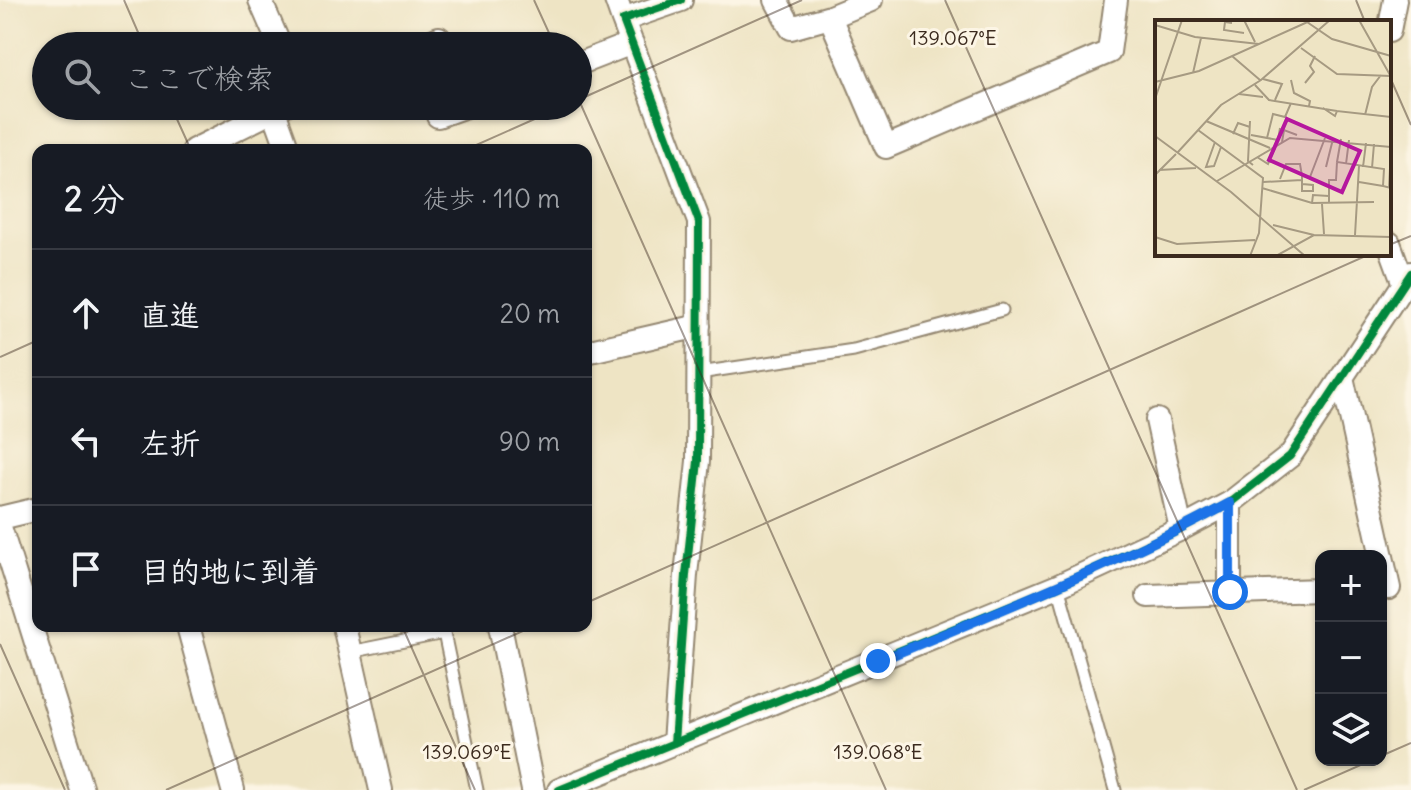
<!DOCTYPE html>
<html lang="ja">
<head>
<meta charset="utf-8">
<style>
	body { margin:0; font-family:Delius,"Klee One",sans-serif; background:#242831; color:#f1f3f6 }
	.controls { position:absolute; right:24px; bottom:24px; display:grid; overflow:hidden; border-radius:16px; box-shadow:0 2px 6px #0004 }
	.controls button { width:72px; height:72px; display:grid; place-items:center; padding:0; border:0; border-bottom:2px solid #363941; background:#171b24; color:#f1f3f6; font:40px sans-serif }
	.stop { position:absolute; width:24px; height:24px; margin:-18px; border:6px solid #1a73e8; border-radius:50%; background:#fff }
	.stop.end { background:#1a73e8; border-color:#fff; box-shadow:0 2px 8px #0008 }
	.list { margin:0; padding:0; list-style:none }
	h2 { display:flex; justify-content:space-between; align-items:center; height:104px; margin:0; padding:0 32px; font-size:34px }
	h2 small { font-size:26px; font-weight:400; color:#9ea1a6 }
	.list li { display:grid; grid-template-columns:52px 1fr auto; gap:24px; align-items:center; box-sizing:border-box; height:128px; padding:0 32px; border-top:2px solid #363941 }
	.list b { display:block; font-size:30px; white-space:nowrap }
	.list em { font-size:26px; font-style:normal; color:#9ea1a6 }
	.icon { flex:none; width:44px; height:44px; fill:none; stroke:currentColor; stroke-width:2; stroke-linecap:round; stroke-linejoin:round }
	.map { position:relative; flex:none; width:1411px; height:790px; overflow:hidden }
	.search { position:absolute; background:#171b24; box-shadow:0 2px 6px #0004; left:32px; top:32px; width:560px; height:88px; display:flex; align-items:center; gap:20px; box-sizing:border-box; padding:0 28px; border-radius:44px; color:#9ea1a6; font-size:30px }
	.panel { position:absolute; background:#171b24; box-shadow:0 2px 6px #0004; left:32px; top:144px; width:560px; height:488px; border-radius:16px }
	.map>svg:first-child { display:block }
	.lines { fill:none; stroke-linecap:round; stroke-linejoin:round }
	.service-casing { stroke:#948771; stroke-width:15 }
	.minor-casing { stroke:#948771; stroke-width:26 }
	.service { stroke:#fff; stroke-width:11 }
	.minor { stroke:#fff; stroke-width:22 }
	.cycleway-casing { stroke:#fcf5e5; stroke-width:13 }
	.cycleway { stroke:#00873e; stroke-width:8 }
	.route { stroke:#1a73e8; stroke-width:10 }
	.ticks { fill:none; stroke:#3b2a1e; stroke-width:2; stroke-opacity:0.45 }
	.inset-road { fill:none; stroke:#a69a82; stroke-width:2 }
	.view { fill:#b5179e; fill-opacity:0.15; stroke:#b5179e; stroke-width:4 }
	.inset-edge { fill:none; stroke:#3b2a1e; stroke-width:4 }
	.ticks-label { font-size:20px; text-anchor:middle; fill:#3b2a1e; stroke:#fcf5e5; stroke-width:6; stroke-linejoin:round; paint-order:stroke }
</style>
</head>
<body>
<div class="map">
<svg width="1411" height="790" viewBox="0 0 1411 790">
	<rect width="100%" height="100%" fill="#fcf5e5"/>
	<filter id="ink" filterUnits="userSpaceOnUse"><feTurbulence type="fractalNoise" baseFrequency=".0125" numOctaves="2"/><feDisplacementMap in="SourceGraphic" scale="16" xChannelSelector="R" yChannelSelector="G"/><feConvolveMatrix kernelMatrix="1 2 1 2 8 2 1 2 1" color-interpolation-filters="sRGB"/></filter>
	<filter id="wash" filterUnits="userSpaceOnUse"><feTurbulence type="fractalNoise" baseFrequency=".006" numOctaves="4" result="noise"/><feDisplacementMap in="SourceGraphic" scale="32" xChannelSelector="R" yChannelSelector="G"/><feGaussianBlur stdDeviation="1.8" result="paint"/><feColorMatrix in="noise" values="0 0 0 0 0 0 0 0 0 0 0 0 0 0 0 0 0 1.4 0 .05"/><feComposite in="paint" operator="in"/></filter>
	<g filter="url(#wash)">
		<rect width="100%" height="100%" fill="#eee4c4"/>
	</g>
	<g filter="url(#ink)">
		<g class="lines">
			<defs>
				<path id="service" d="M699,373L854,350L1002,310
					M1058,586L1115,790
					M350,652L444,633L477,790"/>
				<path id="minor" d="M260,0L280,46
					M616,0L623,20
					M776,0L791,28L830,17L886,147L1109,52L1116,0
					M830,17L871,0
					M1389,31L1395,0
					M421,46L439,38
					M578,64L632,43
					M274,111L288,150
					M438,116L466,106
					M194,150L283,106
					M1389,243L1404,284
					M586,352L699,326
					M1342,377L1389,588H1381
					M1157,420L1181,529
					M0,518L38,509
					M0,527L82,790
					M1230,592V503
					M1148,596L1321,590
					M188,626L233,790
					M344,626L381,790
					M500,626L533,790
					M674,743L686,575L698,461L699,222L623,20L681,0
					M559,790L1058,586L1181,529L1230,503L1290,456L1411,273"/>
			</defs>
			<!-- service casing -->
			<use href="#service" class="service-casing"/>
			<!-- minor casing -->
			<use href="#minor" class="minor-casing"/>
			<!-- service -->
			<use href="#service" class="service"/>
			<!-- minor -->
			<use href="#minor" class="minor"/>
			<defs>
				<path id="cycleway" d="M674,743L686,575L698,461L699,222L623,20L681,0
					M559,790L1058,586L1181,529L1230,503L1290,456L1411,273"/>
			</defs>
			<!-- cycleway casing -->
			<use href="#cycleway" class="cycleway-casing"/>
			<!-- cycleway -->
			<use href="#cycleway" class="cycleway"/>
		</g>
	</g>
	<g class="lines" filter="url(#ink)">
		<!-- route -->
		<path class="route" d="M878,661C997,612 1117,564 1230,503V592"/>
	</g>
	<!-- ticks -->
	<path class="ticks" d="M124,0L144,46M534,0L555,46M945,0L1297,790M1356,0L1365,22M1389,75L1411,125M578,98L886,790M578,100L802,0M171,106L191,150M465,150L564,106M1389,245L1411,236M0,357L38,340M586,603L1370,254M402,626L475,790M0,644L65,790M1381,756L1411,743M166,790L534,626M1304,790L1372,760"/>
	<!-- overview -->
	<g transform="translate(1155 20)">
		<rect width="236" height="236" fill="#eee4c4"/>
		<path class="inset-road" d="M89,0L100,22M149,0L177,19L236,36M204,0L235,55M77,3L70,2L69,10L89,13M0,5L40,17L104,24M146,28L182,54L236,56M77,36L105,60M38,53L46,18M108,59L127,64L120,80M136,60L139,73L155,81L154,86M0,62L44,51L157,0M150,63L159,52L155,46L160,36M100,65L114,80L182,91M84,74L108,77M0,79L27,0M168,88L180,96L182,91L236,97M210,95L217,67L226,55M51,101L115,128M95,101L93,141L98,145M43,110L108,158L104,213L95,236M78,114L83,103L95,107M96,115L123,120L125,108M0,116L76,172L150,236M112,118L118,94L130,97L136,83M186,119L182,142L229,149L228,166L236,168M60,122L51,147L59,146L66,127M127,122L129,110L142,115M23,132L66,85L106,60L175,0M102,137L113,144L121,125M191,144L194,120M171,147L178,119M208,147L211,123M217,148L219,124M4,150L41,148M0,155L21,134M125,159L131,144H145L147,156M62,161L135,118L236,127M108,162L147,160M204,162L228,166M147,164L158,165V171H147V156L155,157L170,118M107,168L157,183L219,182M234,168L236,128M157,183L158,175L174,176M174,183V160H181L182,142M167,184L169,214M118,205L159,215M200,215L204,146M0,217L22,224L100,220M121,236L159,215L236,217"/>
		<path class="view" d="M132,99L205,131L187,172L114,140Z"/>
		<rect width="236" height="236" class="inset-edge"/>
	</g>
	<g class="ticks-label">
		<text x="953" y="45">139.067°E</text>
		<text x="467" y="759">139.069°E</text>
		<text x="878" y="759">139.068°E</text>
	</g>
</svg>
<div class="controls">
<button>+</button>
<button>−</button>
<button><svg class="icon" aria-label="layers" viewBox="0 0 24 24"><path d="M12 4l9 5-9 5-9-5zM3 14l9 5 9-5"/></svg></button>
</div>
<div class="stop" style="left:1230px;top:592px"></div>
<div class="stop end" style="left:878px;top:661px"></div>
<div class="search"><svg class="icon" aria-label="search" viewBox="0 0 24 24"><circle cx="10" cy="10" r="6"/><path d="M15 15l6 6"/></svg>ここで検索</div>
<section class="panel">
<h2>2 分<small>徒歩 · 110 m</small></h2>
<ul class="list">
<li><svg class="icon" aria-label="ahead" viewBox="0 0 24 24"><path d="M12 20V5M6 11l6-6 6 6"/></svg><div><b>直進</b></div><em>20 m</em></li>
<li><svg class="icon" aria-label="left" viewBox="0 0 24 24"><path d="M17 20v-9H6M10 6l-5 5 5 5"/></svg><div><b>左折</b></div><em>90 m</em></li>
<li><svg class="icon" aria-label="arrive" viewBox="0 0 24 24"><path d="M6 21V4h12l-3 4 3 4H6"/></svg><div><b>目的地に到着</b></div></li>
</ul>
</section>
</div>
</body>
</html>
